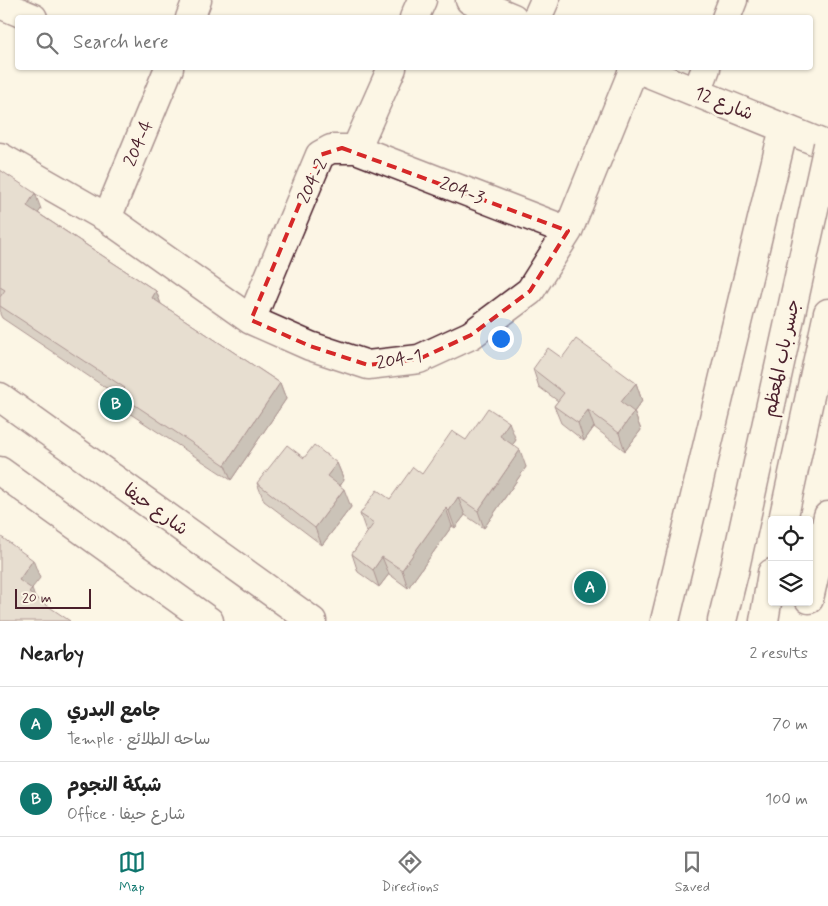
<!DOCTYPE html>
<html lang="en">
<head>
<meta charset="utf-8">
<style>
	body { margin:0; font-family:Mynerve,"Playpen Sans Arabic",sans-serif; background:#f2f2f2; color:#222 }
	.controls { position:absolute; right:15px; bottom:15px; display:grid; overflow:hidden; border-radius:5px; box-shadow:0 1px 4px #0004 }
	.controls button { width:45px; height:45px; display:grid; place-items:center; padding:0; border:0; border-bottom:1px solid #e0e0e0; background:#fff; color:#222; font:25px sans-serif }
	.scale { position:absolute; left:15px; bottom:12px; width:76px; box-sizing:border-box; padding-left:5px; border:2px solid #4a1f2b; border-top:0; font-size:14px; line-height:18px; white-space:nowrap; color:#4a1f2b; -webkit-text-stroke:4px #fcf5e5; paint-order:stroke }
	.you { position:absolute; left:500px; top:338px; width:18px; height:18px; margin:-12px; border:4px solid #fff; border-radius:50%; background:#1a73e8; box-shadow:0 0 0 8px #1a73e833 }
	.badge { display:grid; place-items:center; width:32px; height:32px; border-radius:50%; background:#0f766e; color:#fff; font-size:16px; font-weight:700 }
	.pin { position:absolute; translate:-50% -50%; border:2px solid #fff; box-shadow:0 1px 5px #0006 }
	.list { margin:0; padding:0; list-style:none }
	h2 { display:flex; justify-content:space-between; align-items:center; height:65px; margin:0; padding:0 20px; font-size:21px }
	h2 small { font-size:16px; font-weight:400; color:#767676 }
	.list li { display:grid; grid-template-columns:32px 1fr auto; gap:15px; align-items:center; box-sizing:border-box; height:75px; padding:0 20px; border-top:1px solid #e0e0e0 }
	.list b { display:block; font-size:19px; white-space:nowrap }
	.list p { margin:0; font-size:16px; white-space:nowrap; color:#767676 }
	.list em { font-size:16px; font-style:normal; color:#767676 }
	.icon { flex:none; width:28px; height:28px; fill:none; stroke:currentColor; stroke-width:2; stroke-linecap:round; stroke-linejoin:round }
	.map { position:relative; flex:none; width:828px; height:621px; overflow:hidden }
	.search { position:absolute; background:#fff; box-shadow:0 1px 4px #0004; left:15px; right:15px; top:15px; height:55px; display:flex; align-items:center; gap:12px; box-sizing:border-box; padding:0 18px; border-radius:5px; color:#767676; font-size:19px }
	.sheet { height:215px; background:#fff }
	nav { display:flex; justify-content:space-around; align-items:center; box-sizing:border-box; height:70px; border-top:1px solid #e0e0e0; background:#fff; font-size:14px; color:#767676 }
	nav a { display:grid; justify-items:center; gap:2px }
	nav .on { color:#0f766e }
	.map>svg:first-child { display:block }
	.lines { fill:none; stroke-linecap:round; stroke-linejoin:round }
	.minor-casing { stroke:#4a1f2b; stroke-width:31 }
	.major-casing { stroke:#4a1f2b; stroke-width:31 }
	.minor { stroke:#fcf5e5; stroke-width:28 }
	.major { stroke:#fcf5e5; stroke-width:28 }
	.major-bridge-casing { stroke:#4a1f2b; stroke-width:31; stroke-linecap:butt }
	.major-bridge { stroke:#fcf5e5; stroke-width:28 }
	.wall { fill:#b2a59d; stroke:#4a1f2b }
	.shaded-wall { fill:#918680; stroke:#4a1f2b }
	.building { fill:#cfc0b7; stroke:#4a1f2b }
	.marked { fill:none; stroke:#d62828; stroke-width:4; stroke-dasharray:10 6; stroke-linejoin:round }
	.labels { text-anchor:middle; stroke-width:5; stroke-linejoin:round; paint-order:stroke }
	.street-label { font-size:18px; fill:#4a1f2b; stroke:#fcf5e5 }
</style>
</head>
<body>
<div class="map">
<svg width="828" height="621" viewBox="0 0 828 621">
	<rect width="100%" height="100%" fill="#fcf5e5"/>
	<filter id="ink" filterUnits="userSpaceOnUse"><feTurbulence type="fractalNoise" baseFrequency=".02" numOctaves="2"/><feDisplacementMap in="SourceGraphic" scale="10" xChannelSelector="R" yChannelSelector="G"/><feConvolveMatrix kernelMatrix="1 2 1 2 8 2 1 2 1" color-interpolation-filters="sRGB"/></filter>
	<g filter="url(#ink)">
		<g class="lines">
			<defs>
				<path id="minor" d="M470,0L513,18
					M0,4L33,18
					M190,18L197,0
					M414,18L422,0
					M537,18L545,0
					M726,18L733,0
					M636,68L828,146
					M697,92L706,68
					M356,149L568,231
					M0,157L107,218L251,320L310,346L368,365L419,359L471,335L530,291L568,231L634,68
					M107,218L169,68
					M251,320L320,155L331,149H356L392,68
					M809,599L828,516
					M665,621L784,128"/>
				<path id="major" d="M0,397L312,621
					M0,471L209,621
					M783,520L828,313
					M722,621L734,572
					M764,621L772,573"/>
			</defs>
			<!-- minor casing -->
			<use href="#minor" class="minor-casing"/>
			<!-- major casing -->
			<use href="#major" class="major-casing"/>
			<!-- minor -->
			<use href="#minor" class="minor"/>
			<!-- major -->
			<use href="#major" class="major"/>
			<defs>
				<path id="major-bridge" d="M734,572L828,145"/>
			</defs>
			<!-- major-bridge casing -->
			<use href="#major-bridge" class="major-bridge-casing"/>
			<!-- major-bridge -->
			<use href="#major-bridge" class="major-bridge"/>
		</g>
		<!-- wall -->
		<path class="wall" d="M0,170L41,209L38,213L156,291L161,304L280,383L286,399L231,480L126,411L121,398L2,318L0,314Z
			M562,358L636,383L642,401L634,412L641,430L625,451L594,427L584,441L561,423L554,406L558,401L539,387L533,369Z
			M466,440H516L512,445L526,467L484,528L465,515L455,528L452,526L408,588L389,574L379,587L358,572L352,554L368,532L366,531L360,514L390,499Z
			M304,458L337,463L344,480L340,486L351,507L322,545L264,501L257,483Z"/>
		<!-- shaded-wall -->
		<path class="shaded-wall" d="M35,193L41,209L33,221L27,206Z
			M156,291L162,307L152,298Z
			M280,383L286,399L231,480L225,465Z
			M636,383L642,401L628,420L621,402Z
			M588,410L594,427L584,441L578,423Z
			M634,412L641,430L625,451L619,433Z
			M509,422L516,440L506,453L500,436Z
			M520,450L526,467L484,528L478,511Z
			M337,463L344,480L334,494L327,476Z
			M344,489L351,507L322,545L315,528Z
			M458,497L465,515L455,528L449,511Z
			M446,508L452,526L408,588L402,570Z
			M382,557L389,574L379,587L373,570Z
			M33,560L40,578L25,597L19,580Z
			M32,589L38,607L29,593Z"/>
		<!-- building -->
		<path class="building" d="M0,170L35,193L27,206L156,291L152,298L280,383L225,465L120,395L125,388L0,306V297L5,290L0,287Z
			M576,339L636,383L621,402L634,412L619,433L588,410L578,423L554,406L564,393L533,369L548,348L562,358Z
			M488,408L509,422L500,436L520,450L478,511L458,497L449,511L446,508L402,570L382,557L373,570L352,554L374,523L360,514L377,490L390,499L413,467L422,474L452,431L466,440Z
			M287,445L304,458L314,445L337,463L327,476L344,489L315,528L257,483Z
			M0,536L33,560L19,580L32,589L29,593L70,621H0Z"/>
	</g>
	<!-- marked area -->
	<path d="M0 0H828V621H0ZM342,148L568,231L530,291L471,335L419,359L368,365L310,346L251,320L320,155Z" fill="#fcf5e5" fill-opacity=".55" fill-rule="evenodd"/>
	<path class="marked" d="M342,148L568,231L530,291L471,335L419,359L368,365L310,346L251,320L320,155Z"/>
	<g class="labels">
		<!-- street labels -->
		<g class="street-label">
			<text transform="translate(724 103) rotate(22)" y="6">شارع 12</text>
			<text transform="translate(138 143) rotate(-67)" y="6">204-4</text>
			<text transform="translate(312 181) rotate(-64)" y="6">204-2</text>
			<text transform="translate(462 190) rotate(21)" y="6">204-3</text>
			<text transform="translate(781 358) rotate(-78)" y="6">جسر باب المعظم</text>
			<text transform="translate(399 359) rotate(-10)" y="6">204-1</text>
			<text transform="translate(156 509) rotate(36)" y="6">شارع حيفا</text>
		</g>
	</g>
</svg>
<div class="controls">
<button><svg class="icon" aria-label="locate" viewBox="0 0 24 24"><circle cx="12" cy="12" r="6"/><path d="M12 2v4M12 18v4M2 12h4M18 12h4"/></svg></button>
<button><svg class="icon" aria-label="layers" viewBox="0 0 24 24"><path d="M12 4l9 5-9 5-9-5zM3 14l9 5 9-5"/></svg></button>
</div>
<div class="scale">20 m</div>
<div class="you"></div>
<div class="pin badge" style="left:590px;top:587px">A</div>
<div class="pin badge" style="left:116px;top:404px">B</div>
<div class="search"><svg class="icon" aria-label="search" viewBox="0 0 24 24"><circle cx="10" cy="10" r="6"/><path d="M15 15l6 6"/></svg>Search here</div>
</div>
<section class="sheet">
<h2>Nearby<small>2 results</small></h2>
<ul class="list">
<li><span class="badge">A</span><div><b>جامع البدري</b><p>Temple · ساحه الطلائع</p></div><em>70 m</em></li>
<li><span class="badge">B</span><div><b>شبكة النجوم</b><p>Office · شارع حيفا</p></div><em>100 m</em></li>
</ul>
</section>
<nav>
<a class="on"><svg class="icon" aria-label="map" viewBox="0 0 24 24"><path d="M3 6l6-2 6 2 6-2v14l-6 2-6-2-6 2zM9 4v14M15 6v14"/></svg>Map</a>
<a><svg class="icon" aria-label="directions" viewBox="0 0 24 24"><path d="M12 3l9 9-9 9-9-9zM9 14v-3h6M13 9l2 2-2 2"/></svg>Directions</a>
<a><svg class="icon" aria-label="saved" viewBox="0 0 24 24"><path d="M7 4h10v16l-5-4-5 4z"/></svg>Saved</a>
</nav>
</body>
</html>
